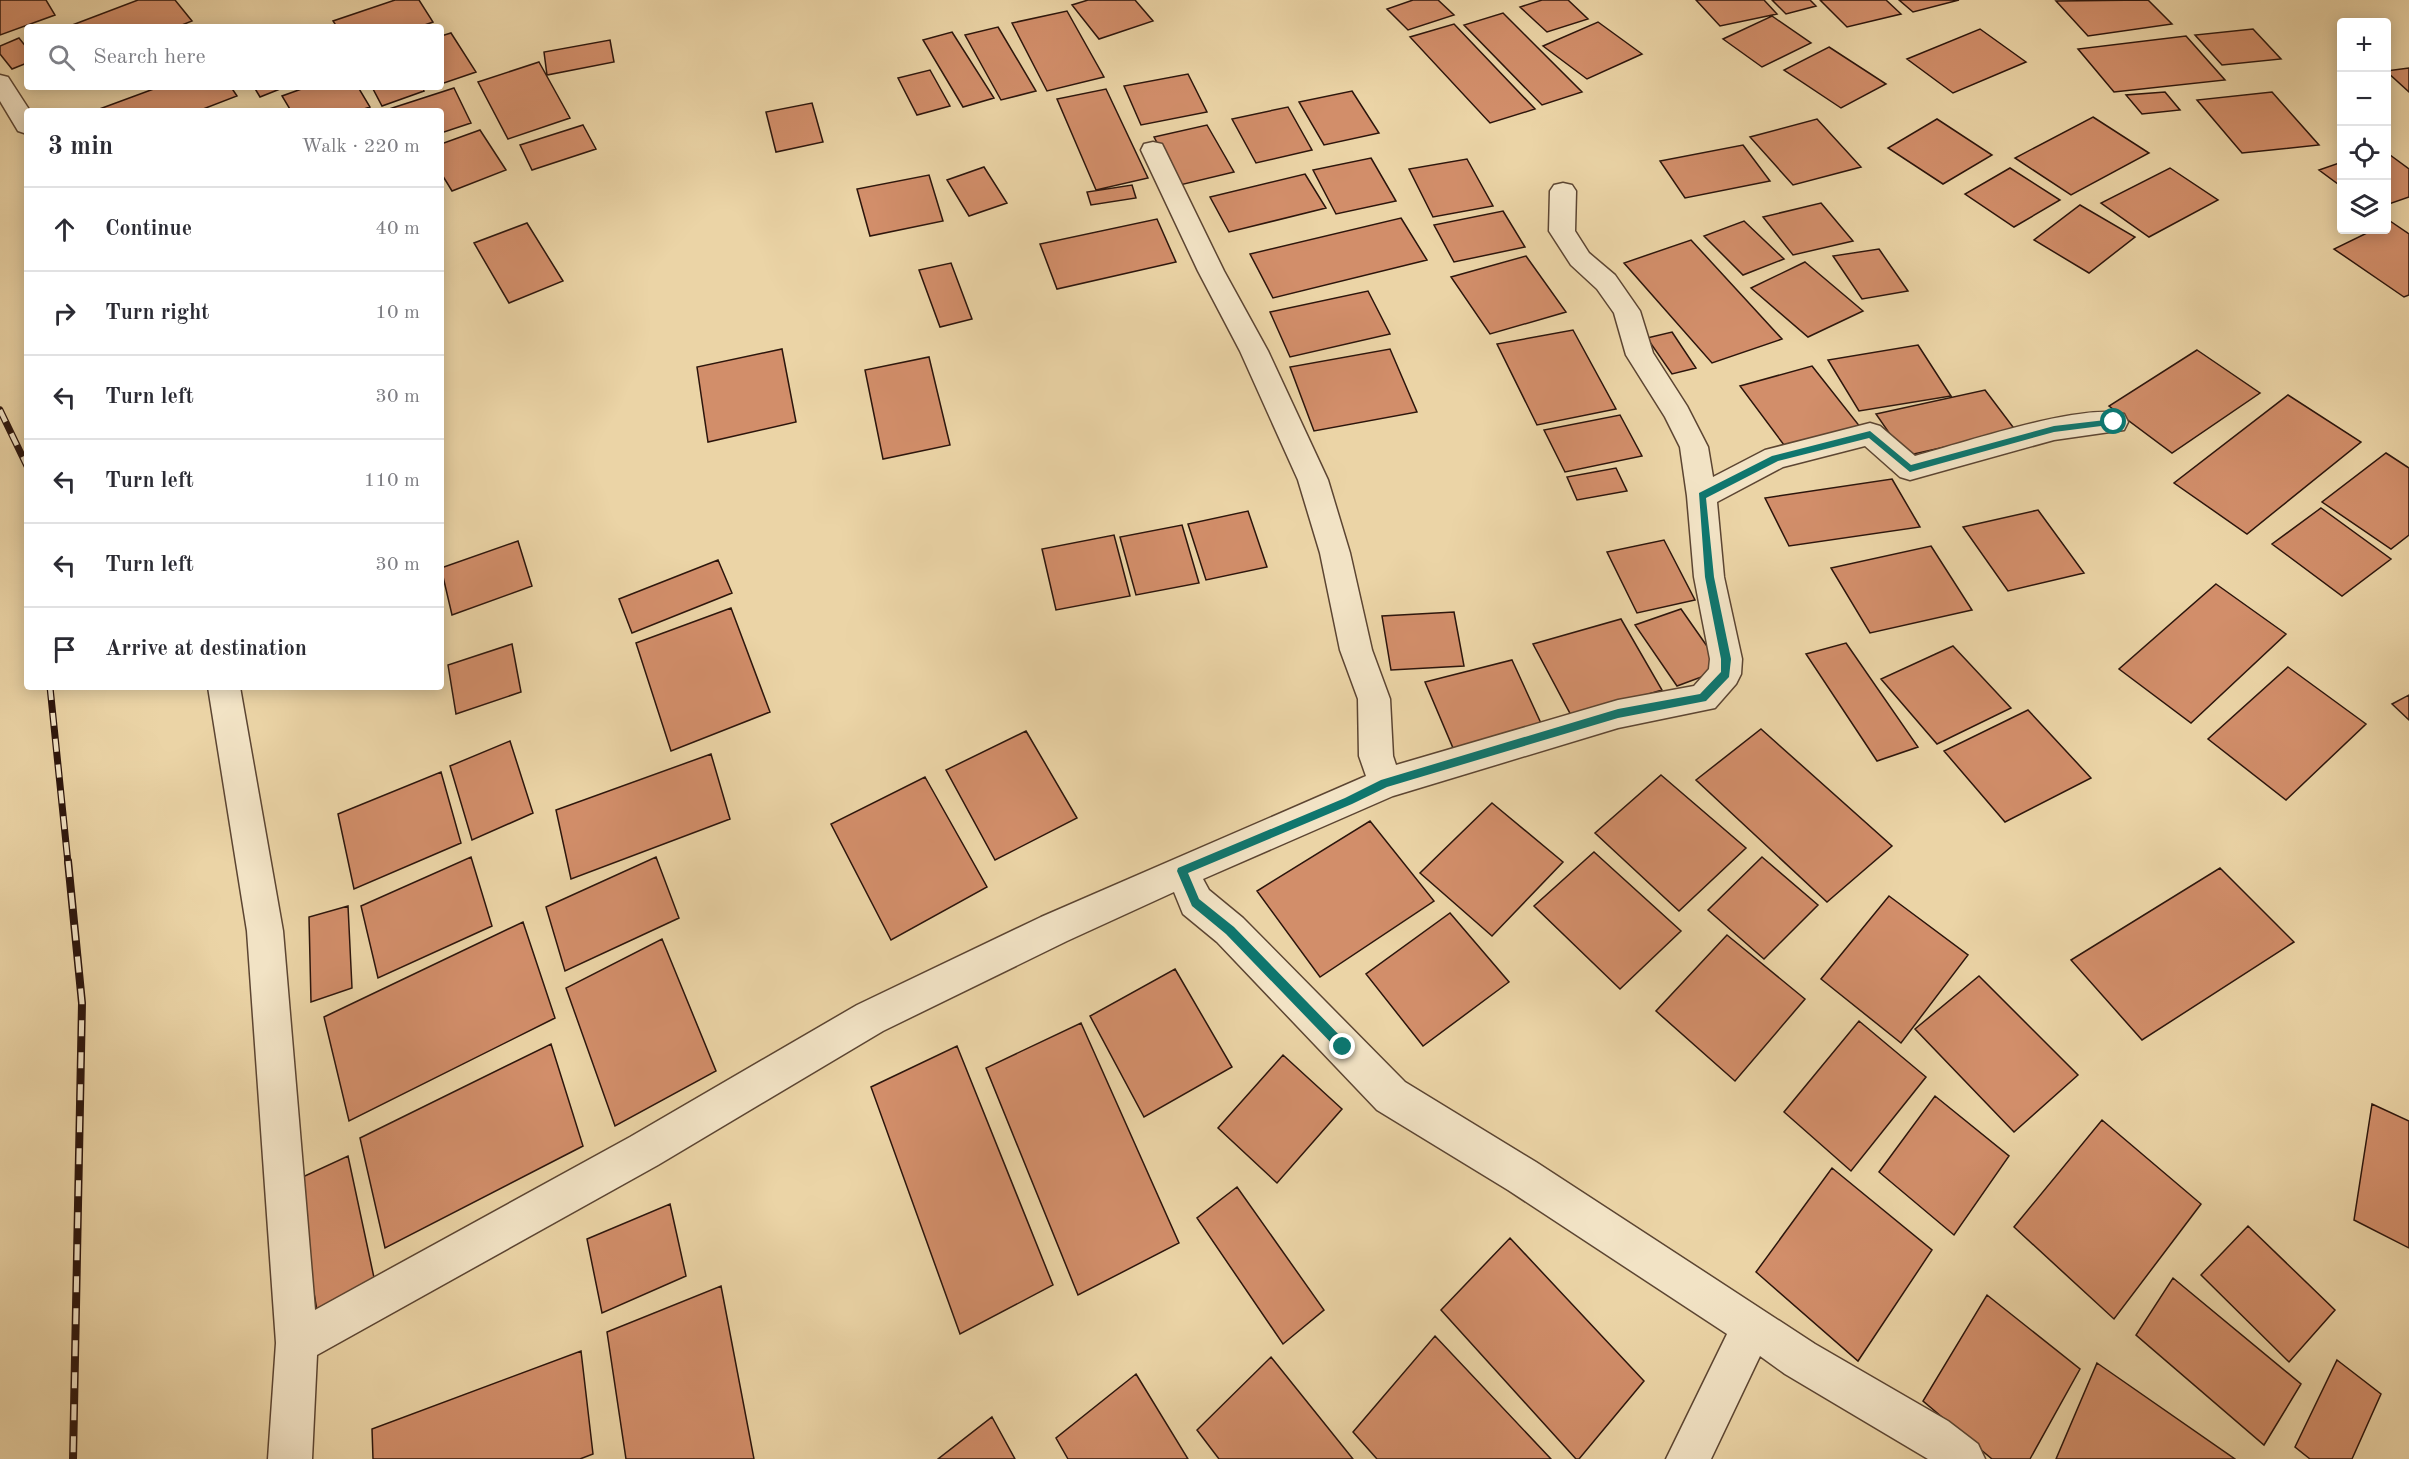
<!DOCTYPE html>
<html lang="en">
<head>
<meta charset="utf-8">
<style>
	body { margin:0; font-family:"Old Standard TT",serif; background:#f7f7f7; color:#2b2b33 }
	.controls { position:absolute; right:18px; top:18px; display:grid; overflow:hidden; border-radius:6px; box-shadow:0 3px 15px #0003 }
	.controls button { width:54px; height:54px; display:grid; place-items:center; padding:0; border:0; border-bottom:2px solid #e1e1e2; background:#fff; color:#2b2b33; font:30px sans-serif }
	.stop { position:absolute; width:18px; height:18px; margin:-14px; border:4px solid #0f766e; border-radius:50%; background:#fff }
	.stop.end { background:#0f766e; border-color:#fff; box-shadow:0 2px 6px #0008 }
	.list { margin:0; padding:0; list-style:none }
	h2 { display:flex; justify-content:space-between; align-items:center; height:78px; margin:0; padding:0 24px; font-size:26px }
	h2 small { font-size:20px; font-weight:400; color:#7c7c81 }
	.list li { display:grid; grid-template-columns:39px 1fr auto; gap:18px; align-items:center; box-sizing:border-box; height:84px; padding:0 24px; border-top:2px solid #e1e1e2 }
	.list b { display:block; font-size:22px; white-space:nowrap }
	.list em { font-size:20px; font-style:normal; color:#7c7c81 }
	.icon { flex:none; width:33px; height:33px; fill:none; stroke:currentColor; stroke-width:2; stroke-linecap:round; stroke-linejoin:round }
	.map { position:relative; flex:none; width:2409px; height:1459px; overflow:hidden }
	.search { position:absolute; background:#fff; box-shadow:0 3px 15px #0003; left:24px; top:24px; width:420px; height:66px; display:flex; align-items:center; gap:15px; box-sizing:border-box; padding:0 21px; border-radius:6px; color:#7c7c81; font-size:22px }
	.panel { position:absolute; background:#fff; box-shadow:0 3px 15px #0003; left:24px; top:108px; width:420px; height:582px; border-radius:6px }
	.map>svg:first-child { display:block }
	.building { fill:#d28e6a; stroke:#2c150c; stroke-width:1.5 }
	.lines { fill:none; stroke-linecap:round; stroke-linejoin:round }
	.street-casing { stroke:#5c4532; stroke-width:3 }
	.street { fill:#f2e3c5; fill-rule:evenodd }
	.rail-far1-casing { stroke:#2c150c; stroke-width:7 }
	.rail-casing { stroke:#2c150c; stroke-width:8 }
	.rail-far1 { stroke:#f2e3c5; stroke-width:4.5; stroke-dasharray:13; stroke-linecap:butt }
	.rail { stroke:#f2e3c5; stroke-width:5; stroke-dasharray:16; stroke-linecap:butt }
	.route { fill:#0f766e }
</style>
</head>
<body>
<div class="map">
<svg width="2409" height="1459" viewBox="0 0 2409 1459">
	<rect width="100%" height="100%" fill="#ebd4a6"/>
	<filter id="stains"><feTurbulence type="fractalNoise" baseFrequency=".00333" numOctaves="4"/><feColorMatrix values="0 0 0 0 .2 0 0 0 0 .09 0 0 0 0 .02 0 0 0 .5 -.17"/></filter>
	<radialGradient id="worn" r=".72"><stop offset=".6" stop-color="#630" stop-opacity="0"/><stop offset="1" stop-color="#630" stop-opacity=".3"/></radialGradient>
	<!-- building -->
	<path class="building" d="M0,0H46L55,15L0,35Z
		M138,0H175L192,21L177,27H67Z
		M395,0H419L433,22L419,27H337L333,21Z
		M1088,0H1135L1153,21L1099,39L1072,5Z
		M1413,0H1438L1454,15L1408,30L1387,9Z
		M1542,0H1568L1588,19L1547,32L1520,7Z
		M1696,0H1764L1777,14L1720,26Z
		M1772,0H1810L1816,6L1786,14Z
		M1820,0H1886L1901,14L1847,27Z
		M1899,0H1959L1913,12Z
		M2148,0L2172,24L2088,36L2056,1Z
		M1067,11L1104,77L1047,91L1012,23Z
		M1503,13L1582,92L1542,105L1464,25Z
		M1772,16L1811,43L1762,67L1723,39Z
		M1598,22L1642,54L1587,79L1543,46Z
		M1454,24L1535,109L1490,123L1410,37Z
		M998,27L1036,91L1001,100L965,35Z
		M1980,29L2026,62L1953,93L1907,59Z
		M2253,29L2281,59L2222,65L2195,35Z
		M952,32L994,98L963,107L923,40Z
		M451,33L476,72L441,84V36Z
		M2186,36L2225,80L2114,92L2078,49Z
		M19,38L27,48V63L12,69L0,54V46Z
		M610,40L614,62L547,75L544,52Z
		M1829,47L1886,84L1841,108L1784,70Z
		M539,62L570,118L508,139L478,82Z
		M2409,68V92L2386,71Z
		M930,70L950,106L917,115L898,78Z
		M1188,74L1207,112L1141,125L1124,86Z
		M159,87H231L237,96L198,111H94Z
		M254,87H285L260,97Z
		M307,87H358L370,107L358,111H291L282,96Z
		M372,87H422L424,91L382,106Z
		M454,88L471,123L441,133V111L386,110Z
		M1106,89L1148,178L1096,190L1057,99Z
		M1352,91L1379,133L1324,145L1299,102Z
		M2165,92L2180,110L2142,114L2126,95Z
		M2272,92L2319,145L2242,153L2197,100Z
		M812,103L823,142L776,152L766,112Z
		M1288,107L1312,150L1256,163L1232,119Z
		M2093,117L2149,153L2071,195L2015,158Z
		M1817,119L1861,167L1793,185L1750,137Z
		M1937,119L1992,155L1943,184L1888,148Z
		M583,125L596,149L532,170L520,145Z
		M1207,125L1234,172L1180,185L1154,137Z
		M480,130L506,170L452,191L441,173V144Z
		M1743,145L1770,181L1685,198L1660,161Z
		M2386,152L2409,169V197L2386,205Z
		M1371,158L1396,201L1336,214L1313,170Z
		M1467,159L1493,206L1433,217L1409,169Z
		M2342,162V187L2319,170Z
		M984,167L1007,203L969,216L947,180Z
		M2010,168L2060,200L2014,227L1965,194Z
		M2170,168L2218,200L2149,237L2101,203Z
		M1305,174L1326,208L1229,232L1210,197Z
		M929,175L943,221L870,236L857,189Z
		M1132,185L1136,198L1091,205L1087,192Z
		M1821,203L1853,241L1793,255L1763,217Z
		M2080,205L2135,237L2089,273L2034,240Z
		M1503,211L1525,247L1454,262L1434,225Z
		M1401,218L1427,260L1273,298L1250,254Z
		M1157,219L1176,262L1057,289L1040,244Z
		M1744,221L1784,259L1743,275L1704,236Z
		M2390,221L2409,234V295L2404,297L2334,249L2373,230H2386V223Z
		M527,223L563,281L509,303L474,243Z
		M1691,240L1782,339L1712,363L1624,263Z
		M1879,249L1908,291L1862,299L1833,256Z
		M1526,256L1566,312L1490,334L1451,277Z
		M1805,262L1863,311L1808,337L1751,288Z
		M951,263L972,319L940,327L919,270Z
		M1368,291L1390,334L1290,357L1270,312Z
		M1573,330L1616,409L1537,425L1497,344Z
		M1672,332L1696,368L1672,374L1647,338Z
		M1918,345L1951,396L1859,411L1828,360Z
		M782,349L796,422L708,442L697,367Z
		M1390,349L1417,412L1314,431L1290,367Z
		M2197,350L2260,393L2172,453L2109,406Z
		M929,357L950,445L883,459L865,370Z
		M1812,366L1861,428L1787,449L1740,386Z
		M1985,390L2016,431L1905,456L1876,414Z
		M2288,395L2361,442L2247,534L2174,483Z
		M1620,415L1642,456L1565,472L1544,430Z
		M2386,453L2409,468V535L2391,549L2322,502Z
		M1616,468L1627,491L1577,500L1567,477Z
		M1892,479L1920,527L1789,546L1765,498Z
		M2321,508L2391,559L2342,596L2272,544Z
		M2038,510L2084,573L2008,591L1963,527Z
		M1248,511L1267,567L1206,580L1188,524Z
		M1182,525L1199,583L1136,595L1120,537Z
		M1114,535L1130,596L1056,610L1042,549Z
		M1664,540L1695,600L1637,613L1607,552Z
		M518,541L532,586L452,615L441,568Z
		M1931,546L1972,610L1870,633L1831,568Z
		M718,560L732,593L632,633L619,599Z
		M2216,584L2286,634L2191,723L2119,669Z
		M731,608L770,712L671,751L636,643Z
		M1681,609L1723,669L1677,686L1635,625Z
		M1454,612L1464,666L1391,670L1382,616Z
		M1621,619L1662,690L1572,717L1533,644Z
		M1846,643L1918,747L1877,761L1806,654Z
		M512,644L521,692L456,714L448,665Z
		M1953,646L2011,708L1937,744L1881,679Z
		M1512,660L1545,732L1456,755L1425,682Z
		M2288,667L2366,724L2286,800L2208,739Z
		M2409,695V720L2392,704Z
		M2028,710L2091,778L2005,822L1944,751Z
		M1761,729L1892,846L1827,902L1696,780Z
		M1026,731L1077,818L995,860L946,770Z
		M510,741L533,813L472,840L450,766Z
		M711,754L730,819L571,879L556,810Z
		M441,772L461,843L354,889L338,814Z
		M1661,775L1746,848L1679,911L1595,833Z
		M925,777L987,887L891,940L831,824Z
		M1492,803L1563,862L1492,936L1420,873Z
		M1370,821L1434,901L1320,977L1257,891Z
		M1594,852L1681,931L1620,989L1534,906Z
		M471,857L492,926L378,978L361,906Z
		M656,857L679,918L565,971L546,907Z
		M1762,857L1818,905L1764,959L1708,910Z
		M2220,868L2294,942L2142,1040L2071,960Z
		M1889,896L1968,955L1901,1043L1821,979Z
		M348,906L352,988L311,1002L309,917Z
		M1450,913L1509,982L1423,1046L1366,974Z
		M523,922L555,1018L349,1121L324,1017Z
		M1727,935L1805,999L1735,1081L1656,1011Z
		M662,939L716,1071L615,1126L566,988Z
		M1175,969L1232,1067L1144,1117L1090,1016Z
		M1979,976L2078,1075L2014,1132L1915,1029Z
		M1859,1021L1926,1077L1851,1171L1784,1112Z
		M1081,1023L1179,1243L1078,1295L986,1068Z
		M551,1044L583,1146L385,1248L360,1138Z
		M957,1046L1053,1285L960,1334L871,1087Z
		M1283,1055L1342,1109L1277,1183L1218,1128Z
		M1935,1096L2009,1156L1954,1235L1879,1172Z
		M2372,1104L2409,1121V1248L2354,1220Z
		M2102,1120L2201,1204L2114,1319L2014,1227Z
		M348,1156L376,1287L318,1316L294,1181Z
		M1832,1168L1932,1250L1858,1361L1756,1272Z
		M1237,1187L1324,1310L1283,1344L1197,1218Z
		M670,1204L686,1276L602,1313L587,1239Z
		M2248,1226L2335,1310L2289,1362L2201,1275Z
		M1510,1238L1644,1381L1579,1459H1576L1441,1310Z
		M2173,1278L2301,1384L2264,1445L2136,1335Z
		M721,1286L754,1459H626L607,1332Z
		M1987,1295L2080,1369L2030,1459H1992L1923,1401Z
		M1435,1336L1551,1459H1377L1353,1432Z
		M581,1351L593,1454L580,1459H373L372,1429Z
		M1271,1357L1353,1459H1219L1197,1430Z
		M2337,1360L2381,1394L2352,1459H2310L2295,1447Z
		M2097,1363L2235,1459H2056Z
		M1136,1374L1188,1459H1068L1056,1438Z
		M992,1417L1015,1459H938Z"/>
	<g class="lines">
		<defs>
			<path id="street" d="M0,75L8,77L30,111H27V134L18,131L0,101Z
				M1153,142L1162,144L1165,150L1224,271L1268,351L1328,480L1350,553L1372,650L1390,699L1393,756L1396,765L1618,700L1694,686L1709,669L1710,659L1694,577L1687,496L1680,447L1665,417L1626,355L1614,313L1597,289L1571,265L1549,231L1550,191L1554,185L1563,183L1572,185L1576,191L1575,231L1589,253L1615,275L1640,311L1653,353L1687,406L1708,447L1713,477L1765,450L1870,423L1880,426L1915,456C1960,444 2083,402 2124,414L2128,422L2124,430L2054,440L1910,480L1900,477L1865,446L1783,467L1717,502L1724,577L1742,659L1741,674L1736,684L1715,708L1618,728L1393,796L1203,879L1209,890L1243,918L1405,1082L1536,1162L1815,1344L1948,1421L1978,1444L1985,1459H1928L1785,1374L1760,1356L1711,1459H1666L1727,1334L1508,1190L1377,1110L1217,942L1183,914L1174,892L1067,941L883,1031L658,1165L317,1355L312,1459H268L276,1343L247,931L208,687H240L283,931L315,1310L630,1137L857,1005L1041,917L1366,776L1359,756L1358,699L1340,650L1320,553L1298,480L1240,351L1198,271L1141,150L1144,144Z"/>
		</defs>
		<!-- street casing -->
		<use href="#street" class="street-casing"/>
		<!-- street -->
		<use href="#street" class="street"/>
		<defs>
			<path id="rail-far1" d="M0,410L27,466
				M50,687L68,863"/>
			<path id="rail" d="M68,861L82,1003L73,1459"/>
		</defs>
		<!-- rail-far1 casing -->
		<use href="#rail-far1" class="rail-far1-casing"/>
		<!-- rail casing -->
		<use href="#rail" class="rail-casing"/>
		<!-- rail-far1 -->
		<use href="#rail-far1" class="rail-far1"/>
		<!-- rail -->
		<use href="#rail" class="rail"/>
	</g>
	<!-- route -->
	<path class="route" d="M2114,419L2118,422L2117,424L2054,432L1910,472L1869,438L1778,461L1706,498L1714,577L1731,659L1729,677L1706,701L1618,718L1387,787L1352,804L1188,873L1199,899L1234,927L1347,1043V1051H1339L1226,934L1192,906L1177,871L1178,868L1345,798L1381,780L1618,709L1700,694L1721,672V659L1705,577L1699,493L1772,456L1870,431L1911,465L2054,426Z"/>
	<rect width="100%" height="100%" filter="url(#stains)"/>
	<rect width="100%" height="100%" fill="url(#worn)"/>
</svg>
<div class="controls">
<button>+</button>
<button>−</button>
<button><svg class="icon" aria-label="locate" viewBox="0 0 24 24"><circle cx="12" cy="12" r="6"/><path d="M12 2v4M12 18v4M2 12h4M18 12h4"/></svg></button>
<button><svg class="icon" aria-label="layers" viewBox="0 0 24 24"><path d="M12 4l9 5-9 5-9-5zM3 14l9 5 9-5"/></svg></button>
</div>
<div class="stop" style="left:2114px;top:422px"></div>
<div class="stop end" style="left:1343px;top:1047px"></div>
<div class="search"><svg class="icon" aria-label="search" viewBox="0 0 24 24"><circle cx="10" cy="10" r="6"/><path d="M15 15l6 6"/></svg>Search here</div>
<section class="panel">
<h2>3 min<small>Walk · 220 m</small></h2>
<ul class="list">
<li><svg class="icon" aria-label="ahead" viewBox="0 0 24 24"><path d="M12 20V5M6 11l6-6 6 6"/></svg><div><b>Continue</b></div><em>40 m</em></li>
<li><svg class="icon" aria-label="right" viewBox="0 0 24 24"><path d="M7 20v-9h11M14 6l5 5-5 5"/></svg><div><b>Turn right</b></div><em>10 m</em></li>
<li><svg class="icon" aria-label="left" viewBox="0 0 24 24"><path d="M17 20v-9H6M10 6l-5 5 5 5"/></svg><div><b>Turn left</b></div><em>30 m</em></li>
<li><svg class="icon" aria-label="left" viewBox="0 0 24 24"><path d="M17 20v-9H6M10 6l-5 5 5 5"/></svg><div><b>Turn left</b></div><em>110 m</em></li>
<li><svg class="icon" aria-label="left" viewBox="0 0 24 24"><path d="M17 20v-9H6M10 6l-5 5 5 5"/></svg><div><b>Turn left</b></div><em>30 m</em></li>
<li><svg class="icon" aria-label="arrive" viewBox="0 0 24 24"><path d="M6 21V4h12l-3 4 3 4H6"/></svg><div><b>Arrive at destination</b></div></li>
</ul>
</section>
</div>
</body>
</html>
